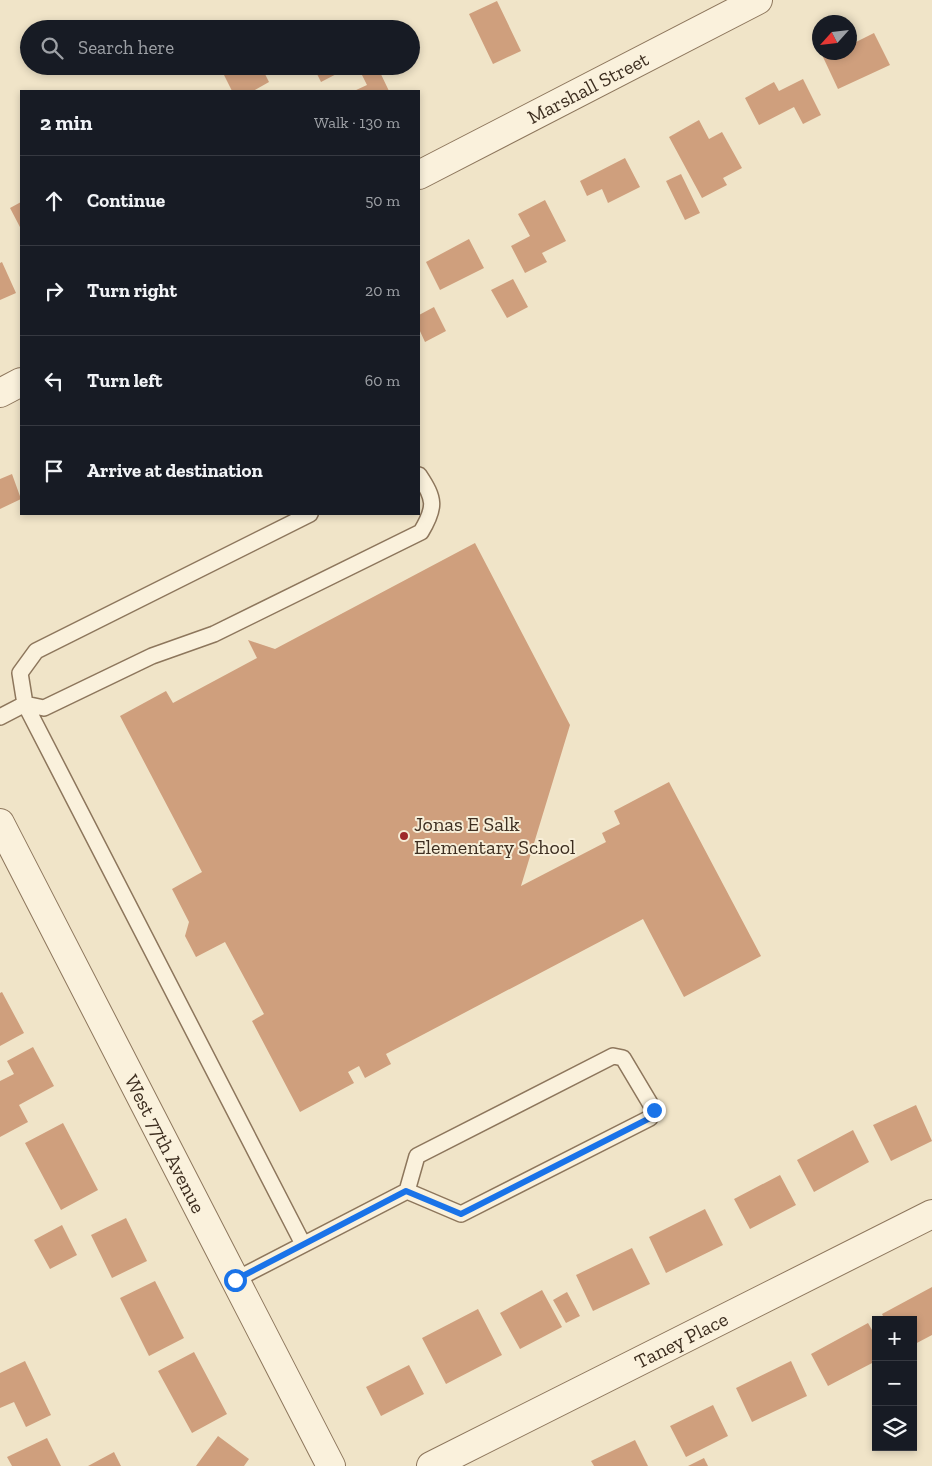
<!DOCTYPE html>
<html lang="en">
<head>
<meta charset="utf-8">
<style>
	body { margin:0; font-family:"Zilla Slab",serif; background:#242831; color:#f1f3f6 }
	.controls { position:absolute; right:15px; bottom:15px; display:grid; overflow:hidden; border-radius:0px; box-shadow:0 2px 8px #0003 }
	.controls button { width:45px; height:45px; display:grid; place-items:center; padding:0; border:0; border-bottom:1px solid #363941; background:#171b24; color:#f1f3f6; font:25px sans-serif }
	.compass { position:absolute; left:812px; top:15px; width:45px; height:45px; border-radius:50%; background:#171b24; box-shadow:0 2px 8px #0003; rotate:243deg }
	.stop { position:absolute; width:15px; height:15px; margin:-11px; border:4px solid #1a73e8; border-radius:50%; background:#fff }
	.stop.end { background:#1a73e8; border-color:#fff; box-shadow:0 1px 5px #0008 }
	.list { margin:0; padding:0; list-style:none }
	h2 { display:flex; justify-content:space-between; align-items:center; height:65px; margin:0; padding:0 20px; font-size:21px }
	h2 small { font-size:16px; font-weight:400; color:#9ea1a6 }
	.list li { display:grid; grid-template-columns:32px 1fr auto; gap:15px; align-items:center; box-sizing:border-box; height:90px; padding:0 20px; border-top:1px solid #363941 }
	.list b { display:block; font-size:19px; white-space:nowrap }
	.list em { font-size:16px; font-style:normal; color:#9ea1a6 }
	.icon { flex:none; width:28px; height:28px; fill:none; stroke:currentColor; stroke-width:2; stroke-linecap:round; stroke-linejoin:round }
	.map { position:relative; flex:none; width:932px; height:1466px; overflow:hidden }
	.search { position:absolute; background:#171b24; box-shadow:0 2px 8px #0003; left:20px; top:20px; width:400px; height:55px; display:flex; align-items:center; gap:12px; box-sizing:border-box; padding:0 18px; border-radius:28px; color:#9ea1a6; font-size:19px }
	.panel { position:absolute; background:#171b24; box-shadow:0 2px 8px #0003; left:20px; top:90px; width:400px; height:425px; border-radius:0px }
	.map>svg:first-child { display:block }
	.building { fill:#cf9f7d }
	.lines { fill:none; stroke-linecap:round; stroke-linejoin:round }
	.service-casing { stroke:#8d765c; stroke-width:18 }
	.minor-casing { stroke:#8d765c; stroke-width:30 }
	.service { stroke:#faf1dc; stroke-width:15 }
	.minor { stroke:#faf1dc; stroke-width:28 }
	.route { stroke:#1a73e8; stroke-width:6 }
	.poi-dot { fill:#9e2a2b; stroke:#f7eed8; stroke-width:2 }
	.labels { text-anchor:middle; stroke-width:4; stroke-linejoin:round; paint-order:stroke }
	.street-label { font-size:20px; fill:#3d2e20; stroke:#f7eed8 }
	.poi-label { font-size:20px; fill:#3d2e20; stroke:#f7eed8; text-anchor:start }
</style>
</head>
<body>
<div class="map">
<svg width="932" height="1466" viewBox="0 0 932 1466">
	<rect width="100%" height="100%" fill="#f0e4c8"/>
	<!-- building -->
	<path class="building" d="M497,1L521,51L493,64L469,14Z
		M874,33L890,65L838,89L823,57L833,52H850V45Z
		M240,66H261L269,82L253,91H232L224,75Z
		M313,66H347L348,68L321,82Z
		M374,66H377L389,91H354L367,85L361,73Z
		M803,79L821,115L803,124L794,107L759,125L745,98L774,82L779,91Z
		M699,120L709,139L722,132L742,168L723,178L727,185L702,198L669,137Z
		M625,158L640,187L608,203L602,189L587,196L580,181Z
		M681,174L700,213L685,220L666,181Z
		M545,200L566,241L542,253L547,262L525,273L511,246L530,236L518,214Z
		M21,202V229L10,208Z
		M469,239L484,268L440,290L426,262Z
		M2,262L16,293L0,300V263Z
		M513,279L528,307L507,318L491,290Z
		M434,307L446,331L425,342L419,329V315Z
		M12,474L21,499L0,509V479Z
		M475,543L570,725L521,886L606,842L602,833L620,824L614,811L669,782L761,956L684,997L643,919L386,1054L391,1064L365,1078L359,1066L348,1072L354,1083L300,1112L252,1021L264,1014L225,942L196,957L185,936L189,922L172,889L202,872L120,716L166,691L173,703L257,658L248,640L275,649Z
		M2,992L24,1033L0,1046V993Z
		M33,1047L54,1086L19,1105L28,1122L0,1137V1081L14,1074L7,1061Z
		M916,1105L932,1141L891,1161L873,1125Z
		M63,1123L98,1190L61,1210L25,1143Z
		M853,1130L869,1162L814,1192L797,1160Z
		M780,1175L796,1205L750,1229L734,1199Z
		M705,1209L723,1245L666,1273L649,1237Z
		M126,1218L147,1261L112,1278L91,1235Z
		M62,1225L77,1255L50,1269L34,1240Z
		M632,1248L650,1284L593,1311L576,1275Z
		M155,1281L184,1338L149,1356L120,1298Z
		M932,1287V1335L913,1345V1320H885L882,1314Z
		M542,1290L562,1327L520,1349L500,1313Z
		M567,1292L580,1316L566,1323L553,1300Z
		M478,1309L502,1355L446,1384L422,1338Z
		M868,1323L876,1337V1361L828,1386L811,1354Z
		M194,1352L227,1414L192,1433L158,1371Z
		M25,1361L51,1415L26,1427L14,1402L0,1408V1373Z
		M791,1361L807,1396L752,1422L736,1388Z
		M409,1365L424,1394L381,1416L366,1387Z
		M713,1405L728,1436L686,1457L670,1426Z
		M218,1436L249,1459L244,1466H196Z
		M47,1438L61,1466H12L7,1457Z
		M635,1440L648,1466H594L591,1461Z
		M114,1452L121,1466H88Z
		M704,1458L708,1466H688Z"/>
	<g class="lines">
		<defs>
			<path id="service" d="M0,717L25,704L44,708L152,656L214,634L421,532C436,507 435,499 419,475
				M303,1244L25,704L20,673L36,651L310,514
				M235,1280L407,1191L461,1214L650,1118L654,1110L623,1058L613,1056L417,1156L407,1191"/>
			<g id="minor">
				<path id="s1" d="M419,175L758,0"/>
				<path d="M0,393L21,382"/>
				<path id="s2" d="M0,823L331,1466"/>
				<path id="s3" d="M431,1466L932,1214"/>
			</g>
		</defs>
		<!-- service casing -->
		<use href="#service" class="service-casing"/>
		<!-- minor casing -->
		<use href="#minor" class="minor-casing"/>
		<!-- service -->
		<use href="#service" class="service"/>
		<!-- minor -->
		<use href="#minor" class="minor"/>
	</g>
	<g class="lines">
		<!-- route -->
		<path class="route" d="M235,1280L406,1191L461,1214L650,1118L654,1110"/>
	</g>
	<!-- markers -->
	<circle class="poi-dot" cx="404" cy="836" r="5"/>
	<g class="labels">
		<!-- street labels -->
		<g class="street-label">
			<text dy="7" stroke="none"><textPath href="#s1" startOffset="190">Marshall Street</textPath></text>
			<text dy="7" stroke="none"><textPath href="#s2" startOffset="361">West 77th Avenue</textPath></text>
			<text dy="7" stroke="none"><textPath href="#s3" startOffset="280">Taney Place</textPath></text>
		</g>
		<!-- poi labels -->
		<g class="poi-label">
			<text x="414" y="831">Jonas E Salk<tspan x="414" dy="23">Elementary School</tspan></text>
		</g>
	</g>
</svg>
<div class="controls">
<button>+</button>
<button>−</button>
<button><svg class="icon" aria-label="layers" viewBox="0 0 24 24"><path d="M12 4l9 5-9 5-9-5zM3 14l9 5 9-5"/></svg></button>
</div>
<svg class="compass" viewBox="-18 -18 36 36"><path d="M0-13l5 13h-10z" fill="#e53935"/><path d="M0 13l5-13h-10z" fill="#9ea1a6"/></svg>
<div class="stop" style="left:235px;top:1280px"></div>
<div class="stop end" style="left:654px;top:1110px"></div>
<div class="search"><svg class="icon" aria-label="search" viewBox="0 0 24 24"><circle cx="10" cy="10" r="6"/><path d="M15 15l6 6"/></svg>Search here</div>
<section class="panel">
<h2>2 min<small>Walk · 130 m</small></h2>
<ul class="list">
<li><svg class="icon" aria-label="ahead" viewBox="0 0 24 24"><path d="M12 20V5M6 11l6-6 6 6"/></svg><div><b>Continue</b></div><em>50 m</em></li>
<li><svg class="icon" aria-label="right" viewBox="0 0 24 24"><path d="M7 20v-9h11M14 6l5 5-5 5"/></svg><div><b>Turn right</b></div><em>20 m</em></li>
<li><svg class="icon" aria-label="left" viewBox="0 0 24 24"><path d="M17 20v-9H6M10 6l-5 5 5 5"/></svg><div><b>Turn left</b></div><em>60 m</em></li>
<li><svg class="icon" aria-label="arrive" viewBox="0 0 24 24"><path d="M6 21V4h12l-3 4 3 4H6"/></svg><div><b>Arrive at destination</b></div></li>
</ul>
</section>
</div>
</body>
</html>
